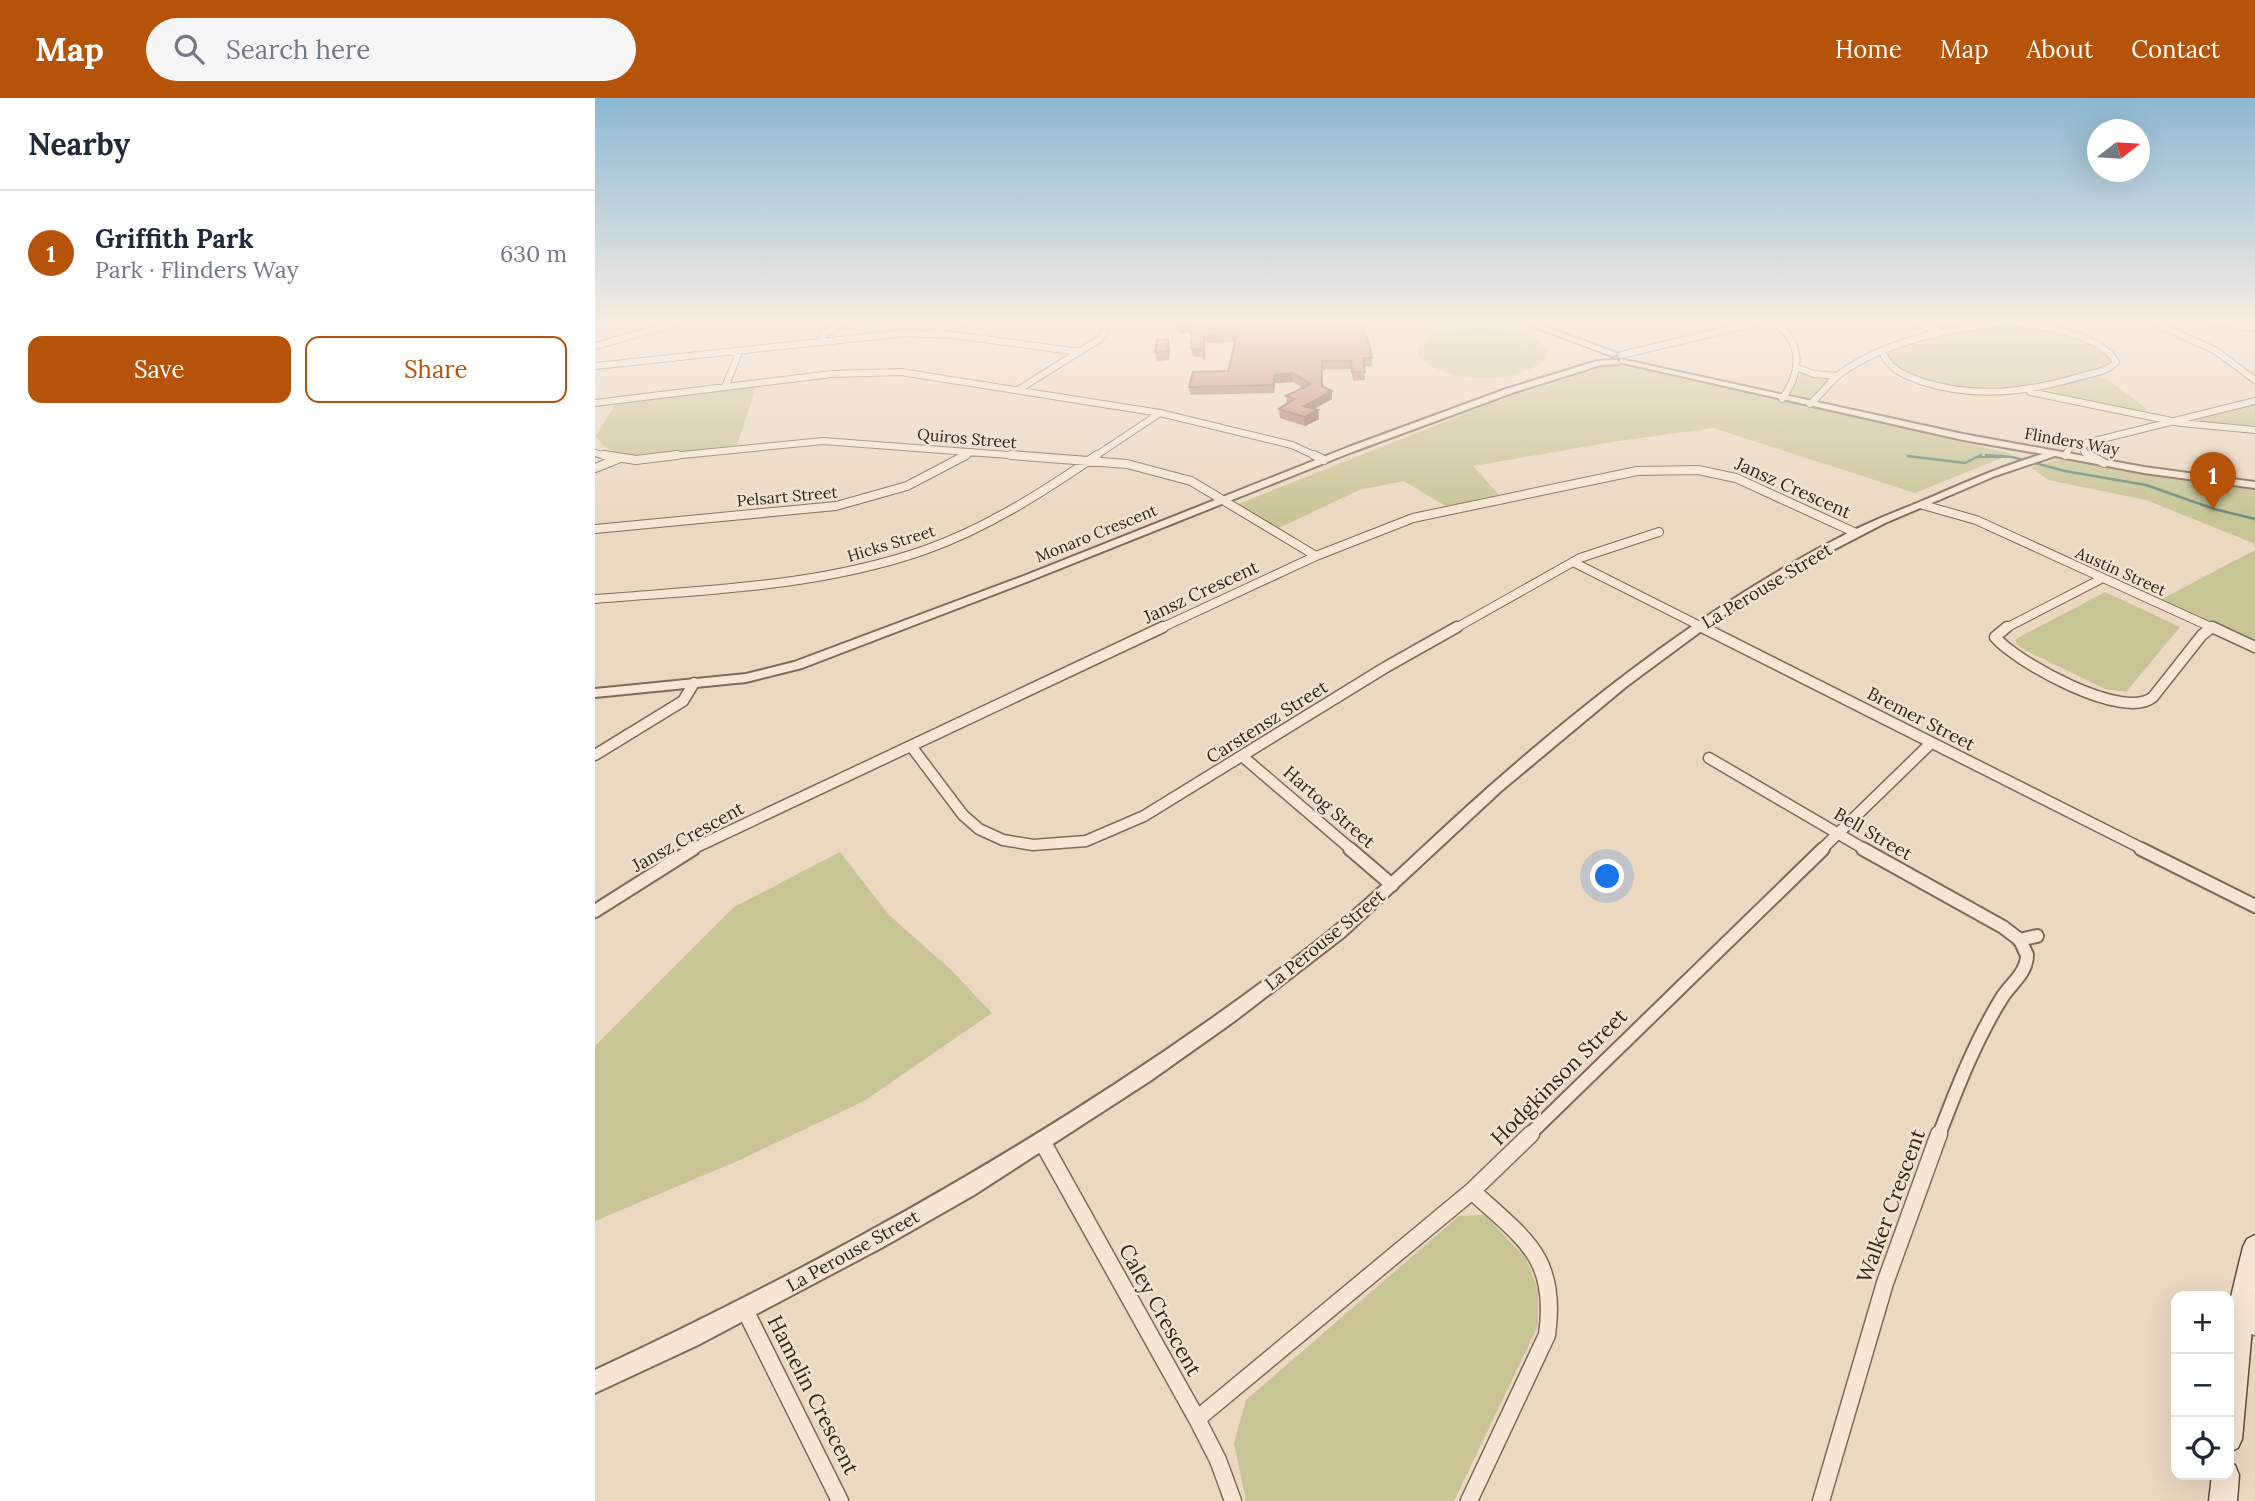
<!DOCTYPE html>
<html lang="en">
<head>
<meta charset="utf-8">
<style>
	body { margin:0; font-family:Lora,serif; background:#f6f6f7; color:#1f2937 }
	.controls { position:absolute; right:21px; bottom:21px; display:grid; overflow:hidden; border-radius:14px; box-shadow:0 7px 28px #0002 }
	.controls button { width:63px; height:63px; display:grid; place-items:center; padding:0; border:0; border-bottom:2px solid #e0e1e3; background:#fff; color:#1f2937; font:35px sans-serif }
	.compass { position:absolute; left:1492px; top:21px; width:63px; height:63px; border-radius:50%; background:#fff; box-shadow:0 7px 28px #0002; rotate:73deg }
	.you { position:absolute; left:1013px; top:779px; width:24px; height:24px; margin:-18px; border:5px solid #fff; border-radius:50%; background:#1a73e8; box-shadow:0 0 0 10px #1a73e833 }
	.badge { display:grid; place-items:center; width:46px; height:46px; border-radius:50%; background:#b45309; color:#fff; font-size:23px; font-weight:700 }
	.pin { position:absolute; translate:-50% -58px; filter:drop-shadow(0 2px 4px #0008) }
	.pin::after { content:''; position:absolute; top:37px; width:24px; height:21px; background:inherit; clip-path:polygon(0 0,100% 0,50% 100%) }
	.list { margin:0; padding:0; list-style:none }
	h2 { display:flex; justify-content:space-between; align-items:center; height:91px; margin:0; padding:0 28px; font-size:30px }
	h2 small { font-size:23px; font-weight:400; color:#747a83 }
	.list li { display:grid; grid-template-columns:46px 1fr auto; gap:21px; align-items:center; box-sizing:border-box; height:126px; padding:0 28px; border-top:2px solid #e0e1e3 }
	.list b { display:block; font-size:26px; white-space:nowrap }
	.list p { margin:0; font-size:23px; white-space:nowrap; color:#747a83 }
	.list em { font-size:23px; font-style:normal; color:#747a83 }
	.actions { display:flex; gap:14px; padding:21px 28px }
	.actions a { flex:1; padding:16px 0; border:2px solid #b45309; border-radius:14px; text-align:center; font-size:24px; color:#b45309 }
	.actions .main { background:#b45309; color:#fff }
	.icon { flex:none; width:38px; height:38px; fill:none; stroke:currentColor; stroke-width:2; stroke-linecap:round; stroke-linejoin:round }
	.map { position:relative; flex:none; width:1660px; height:1403px; overflow:hidden }
	header { display:flex; align-items:center; gap:42px; box-sizing:border-box; height:98px; padding:0 35px; background:#b45309; color:#fff }
	header strong { font-size:33px }
	nav { display:flex; gap:38px; margin-inline-start:auto; font-size:24px }
	.search { width:490px; height:63px; background:#f6f6f7; display:flex; align-items:center; gap:18px; box-sizing:border-box; padding:0 24px; border-radius:38px; color:#747a83; font-size:26px }
	main { display:flex }
	aside { flex:1; background:#fff }
	.map>svg:first-child { display:block }
	.green { fill:#c7c596 }
	.lines { fill:none; stroke-linecap:round; stroke-linejoin:round }
	.stream-far1 { stroke:#6b8a7e; stroke-width:2 }
	.stream { stroke:#6b8a7e; stroke-width:2.5 }
	.minor-far4-casing { stroke:#82695a; stroke-width:8 }
	.minor-far3-casing { stroke:#82695a; stroke-width:10 }
	.minor-far2-casing { stroke:#82695a; stroke-width:13 }
	.minor-far1-casing { stroke:#82695a; stroke-width:16 }
	.minor-casing { stroke:#82695a; stroke-width:19 }
	.tertiary-casing { stroke:#82695a; stroke-width:4 }
	.secondary-casing { stroke:#644b3d; stroke-width:3 }
	.minor-far4 { stroke:#f6e6d3; stroke-width:6 }
	.minor-far3 { stroke:#f6e6d3; stroke-width:8 }
	.minor-far2 { stroke:#f6e6d3; stroke-width:10 }
	.minor-far1 { stroke:#f6e6d3; stroke-width:12 }
	.minor { stroke:#f6e6d3; stroke-width:16 }
	.tertiary { fill:#f6e6d3; fill-rule:evenodd }
	.secondary { fill:#f6e6d3; fill-rule:evenodd }
	.wall { fill:#a97a69 }
	.shaded-wall { fill:#8a6355 }
	.building { fill:#c58e7a; stroke:#8a6355; stroke-width:2 }
	.labels { text-anchor:middle; stroke-width:5; stroke-linejoin:round; paint-order:stroke }
	.far-street-label { font-size:16px; fill:#33251d; stroke:#f2e3d0 }
	.street-label { font-size:18px; fill:#33251d; stroke:#f2e3d0 }
	.near-street-label { font-size:21px; fill:#33251d; stroke:#f2e3d0 }
</style>
</head>
<body>
<header>
<strong>Map</strong>
<div class="search"><svg class="icon" aria-label="search" viewBox="0 0 24 24"><circle cx="10" cy="10" r="6"/><path d="M15 15l6 6"/></svg>Search here</div>
<nav><a>Home</a><a>Map</a><a>About</a><a>Contact</a></nav>
</header>
<main>
<aside>
<h2>Nearby<small></small></h2>
<ul class="list">
<li><span class="badge">1</span><div><b>Griffith Park</b><p>Park · Flinders Way</p></div><em>630 m</em></li>
</ul>
<div class="actions"><a class="main">Save</a><a>Share</a></div>
</aside>
<div class="map">
<svg width="1660" height="1403" viewBox="0 0 1660 1403">
	<rect width="100%" height="100%" fill="#ead8c1"/>
	<!-- green -->
	<path class="green" d="M1419,226C1451,231 1495,236 1517,262L1516,265C1504,274 1427,294 1411,294C1379,294 1306,289 1291,257C1308,237 1392,229 1419,226Z
		M880,230C904,231 939,231 953,254L951,262C919,286 852,287 823,258V250C837,233 859,232 880,230Z
		M1013,267L1041,268L1417,356L1320,395L1118,330L1024,343L878,368L904,397L852,409L809,383L764,392L682,431L643,406L897,305Z
		M1207,274L1237,279C1223,293 1217,308 1196,298Z
		M1498,277L1515,283L1551,310L1549,316L1466,298L1453,290Z
		M162,287L142,347C106,351 44,367 12,350C7,347 4,342 1,338L21,305Z
		M1660,306V331L1600,325L1590,321Z
		M1465,361L1660,390V450L1658,445L1551,402L1453,382L1436,369Z
		M1660,452V544L1565,502Z
		M1510,494L1585,529L1531,594L1510,591L1428,551L1421,545V541Z
		M245,754L294,817L355,871L397,915L269,1003L145,1062L0,1123V948L139,809Z
		M890,1117L931,1161L943,1192V1228L859,1403H651L639,1345L651,1302L864,1118Z"/>
	<g class="lines">
		<!-- stream-far1 -->
		<path class="stream-far1" d="M1313,358L1320,359
			M1383,359H1417"/>
		<!-- stream -->
		<path class="stream" d="M1391,357L1417,359L1470,373L1551,387L1619,411L1660,421
			M1313,358L1370,365L1386,357"/>
		<defs>
			<path id="minor-far4" d="M1180,224C1208,245 1207,274 1187,301
				M1319,224L1345,234
				M1558,224L1621,253L1660,282
				M1616,224L1660,230
				M340,235L353,228L373,224
				M225,243L228,237L249,224
				M0,248L85,224
				M1287,253C1293,271 1311,278 1328,284C1382,301 1434,294 1487,278C1498,275 1514,273 1521,264C1505,235 1446,228 1415,224
				M1026,257L1165,224
				M0,268L310,235L359,237L485,254
				M1203,270L1219,276L1242,278
				M130,289L145,252
				M423,292L506,240L515,224
				M1435,294L1586,325L1660,332
				M0,305L237,276L306,274L565,315L697,347L723,359
				M1215,306C1226,297 1234,284 1246,275C1295,241 1355,231 1413,224
				M1493,345L1487,349L1490,355L1498,359
				M0,355L15,359
				M1470,358L1475,349L1660,303
				M67,359L228,343L440,359
				M368,359L376,354
				M499,359L565,315"/>
			<path id="minor-far3" d="M9,357L41,362L82,357
				M416,357L532,366L596,383L721,458
				M719,357L729,362
				M1494,357L1509,365
				M0,370L23,361
				M1328,407L1381,422L1620,531
				M0,431L241,408L312,388L371,357
				M978,464L1111,531
				M0,501C110,492 224,489 330,452C392,430 448,394 502,357
				M564,531L721,458L818,420L1042,373L1103,372L1141,380L1261,435
				M859,531L985,460L1064,434
				M1409,531L1508,480
				M1614,531L1617,529"/>
			<path id="minor-far2" d="M1107,529L1550,752
				M1412,529L1400,539C1421,564 1529,624 1558,599L1607,537L1617,529
				M1617,529L1660,549
				M316,648L368,717L384,731L408,742L438,747L491,743L549,718L791,569L862,529
				M0,657L88,603L99,585
				M647,658L757,752
				M1114,660L1271,752
				M95,752L568,529
				M1226,752L1336,645"/>
			<path id="minor-far1" d="M755,751L797,787
				M1268,751L1408,829L1425,842L1432,857C1432,874 1417,885 1408,898C1381,941 1362,990 1344,1037
				M1546,751L1660,808
				M0,813L98,751
				M1424,842L1442,838
				M934,1037L1228,751"/>
			<path id="minor" d="M448,1045L602,1321L623,1362L638,1403
				M1660,1206L1646,1205L1660,1229
				M150,1212L245,1403
				M602,1321L877,1093L936,1036
				M874,1403L952,1237C963,1159 929,1141 877,1093
				M1226,1403L1290,1185L1344,1036"/>
			<path id="tertiary" d="M926,224H937L1024,256L1017,258Z
				M1025,261L1368,336L1549,369L1660,384V390L1549,375L1460,358L1400,378L1290,425L1213,465L1120,523L1032,588L906,693L749,839L641,922L555,983L379,1097L288,1149L103,1247L0,1295V1272C251,1155 493,1018 714,849C778,800 834,741 895,688C1005,591 1124,500 1255,434C1279,422 1303,413 1327,403C1367,386 1406,368 1448,356L1368,342L1028,265H1025Z
				M1021,262L1025,264L1024,266L1006,267L917,295L757,354L434,483L207,570L151,584L0,599V591L151,576L199,564L426,479L751,350L911,291L1002,263Z"/>
			<path id="secondary" d="M1660,1137V1197L1647,1341L1643,1350L1634,1354V1207L1648,1149L1652,1141Z
				M1634,1365L1640,1367L1644,1377L1642,1403H1614L1617,1377H1634Z"/>
		</defs>
		<!-- minor-far4 casing -->
		<use href="#minor-far4" class="minor-far4-casing"/>
		<!-- minor-far3 casing -->
		<use href="#minor-far3" class="minor-far3-casing"/>
		<!-- minor-far2 casing -->
		<use href="#minor-far2" class="minor-far2-casing"/>
		<!-- minor-far1 casing -->
		<use href="#minor-far1" class="minor-far1-casing"/>
		<!-- minor casing -->
		<use href="#minor" class="minor-casing"/>
		<!-- tertiary casing -->
		<use href="#tertiary" class="tertiary-casing"/>
		<!-- secondary casing -->
		<use href="#secondary" class="secondary-casing"/>
		<!-- minor-far4 -->
		<use href="#minor-far4" class="minor-far4"/>
		<!-- minor-far3 -->
		<use href="#minor-far3" class="minor-far3"/>
		<!-- minor-far2 -->
		<use href="#minor-far2" class="minor-far2"/>
		<!-- minor-far1 -->
		<use href="#minor-far1" class="minor-far1"/>
		<!-- minor -->
		<use href="#minor" class="minor"/>
		<!-- tertiary -->
		<use href="#tertiary" class="tertiary"/>
		<!-- secondary -->
		<use href="#secondary" class="secondary"/>
	</g>
	<!-- wall -->
	<path class="wall" d="M576,224H769L770,238L777,260V268H769L770,282L758,283L756,271L728,272V289L737,301L719,311L723,312L724,321L710,328L685,320L684,311L692,306L691,298L708,290L698,284L680,285L679,295L595,297L594,289L633,273L640,244L610,245V263L607,259H598L596,251L597,234L586,236Z
		M573,241L575,250L574,262L562,263L560,254Z"/>
	<!-- shaded-wall -->
	<path class="shaded-wall" d="M597,226L598,234L586,236L584,228Z
		M573,241L575,250L574,262L573,253Z
		M697,275L698,284L680,285L679,295L678,287L679,277Z
		M737,293V301L709,316V308Z
		M723,312L724,321L710,328L709,319Z"/>
	<!-- building -->
	<path class="building" d="M581,224H769L770,238H772L777,260H768L770,274H757L756,263H727V288L737,293L709,308L723,312L709,319L684,311L699,301L691,298L716,286L697,275L679,277L678,287L594,289L598,274L633,273L642,236L609,237V255L605,251H596L597,226L584,228Z
		M573,241V253L560,254L562,242Z"/>
	<!-- sky -->
	<linearGradient id="sky" x2="0" y2="1"><stop stop-color="#8cb8d2"/><stop offset="0.53" stop-color="#f6ede3"/><stop offset="1" stop-color="#f6ede3" stop-opacity="0"/></linearGradient>
	<rect width="1660" height="421" fill="url(#sky)"/>
	<g class="labels">
		<!-- far-street labels -->
		<g class="far-street-label">
			<text transform="translate(372 340) rotate(5)" y="6">Quiros Street</text>
			<text transform="translate(1477 343) rotate(10)" y="6">Flinders Way</text>
			<text transform="translate(192 398) rotate(-5)" y="6">Pelsart Street</text>
			<text transform="translate(501 435) rotate(-22)" y="6">Monaro Crescent</text>
			<text transform="translate(296 445) rotate(-17)" y="6">Hicks Street</text>
			<text transform="translate(1526 473) rotate(24)" y="6">Austin Street</text>
		</g>
		<!-- street labels -->
		<g class="street-label">
			<text transform="translate(1198 390) rotate(24)" y="6">Jansz Crescent</text>
			<text transform="translate(1172 488) rotate(-31)" y="6">La Perouse Street</text>
			<text transform="translate(606 494) rotate(-25)" y="6">Jansz Crescent</text>
			<text transform="translate(1326 621) rotate(27)" y="6">Bremer Street</text>
			<text transform="translate(672 624) rotate(-32)" y="6">Carstensz Street</text>
			<text transform="translate(734 709) rotate(41)" y="6">Hartog Street</text>
			<text transform="translate(1278 736) rotate(30)" y="6">Bell Street</text>
			<text transform="translate(93 739) rotate(-29)" y="6">Jansz Crescent</text>
			<text transform="translate(730 842) rotate(-39)" y="6">La Perouse Street</text>
			<text transform="translate(258 1153) rotate(-29)" y="6">La Perouse Street</text>
		</g>
		<!-- near-street labels -->
		<g class="near-street-label">
			<text transform="translate(964 979) rotate(-45)" y="7">Hodgkinson Street</text>
			<text transform="translate(1296 1108) rotate(-70)" y="7">Walker Crescent</text>
			<text transform="translate(565 1212) rotate(61)" y="7">Caley Crescent</text>
			<text transform="translate(218 1297) rotate(63)" y="7">Hamelin Crescent</text>
		</g>
	</g>
</svg>
<div class="controls">
<button>+</button>
<button>−</button>
<button><svg class="icon" aria-label="locate" viewBox="0 0 24 24"><circle cx="12" cy="12" r="6"/><path d="M12 2v4M12 18v4M2 12h4M18 12h4"/></svg></button>
</div>
<svg class="compass" viewBox="-18 -18 36 36"><path d="M0-13l5 13h-10z" fill="#e53935"/><path d="M0 13l5-13h-10z" fill="#747a83"/></svg>
<div class="you"></div>
<div class="pin badge" style="left:1618px;top:412px">1</div>
</div>
</main>
</body>
</html>
